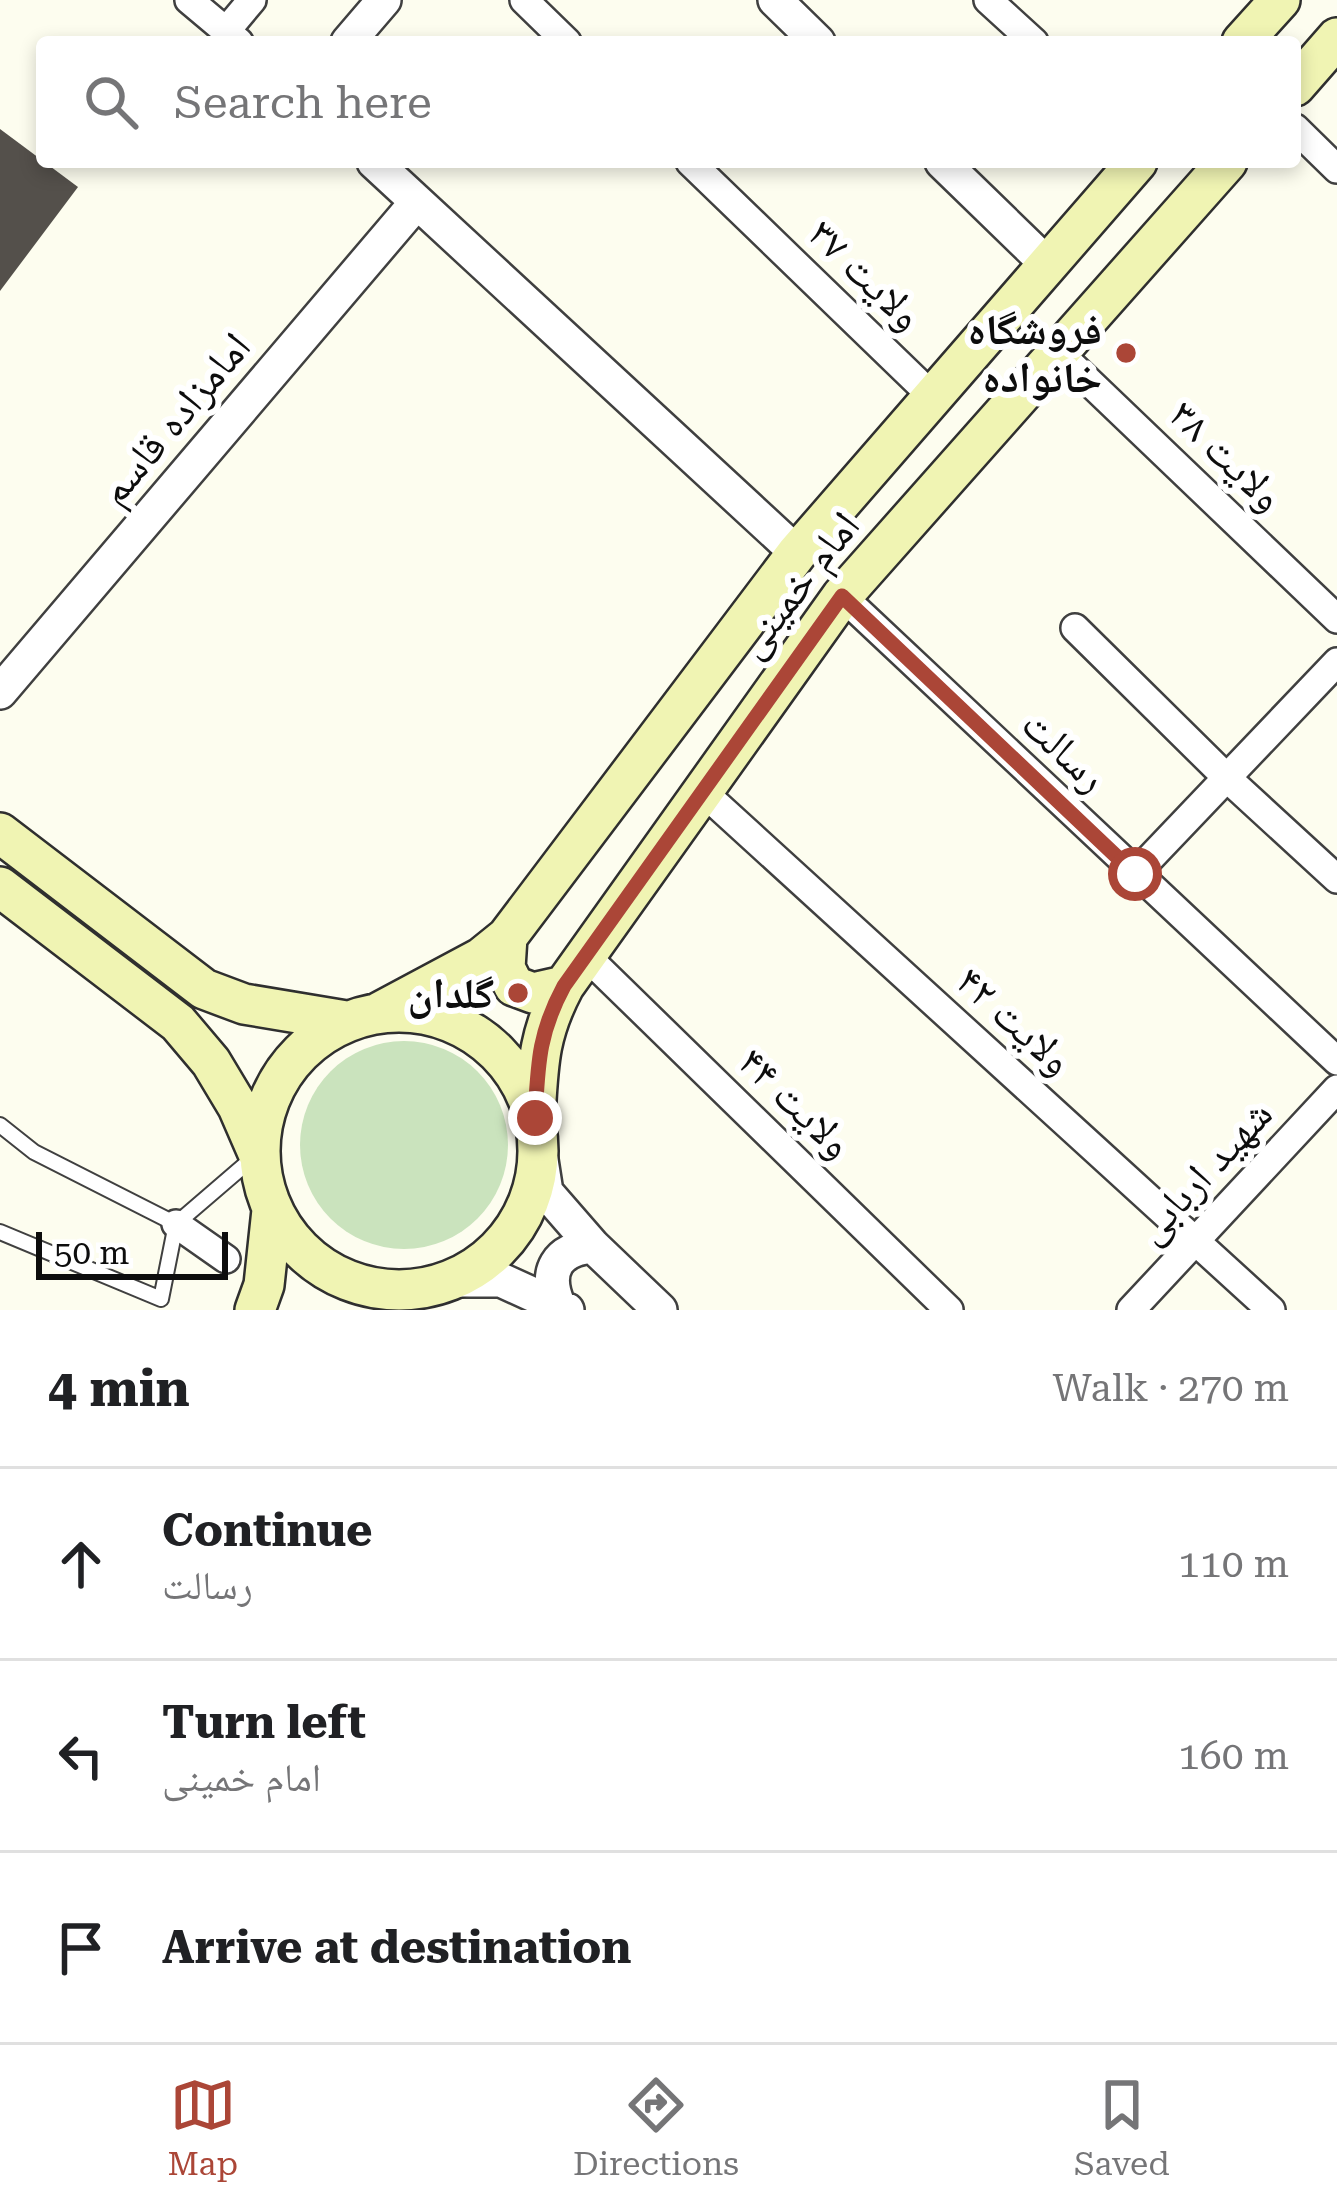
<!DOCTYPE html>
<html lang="en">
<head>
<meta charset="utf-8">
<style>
	body { margin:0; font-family:"Roboto Serif","Noto Naskh Arabic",serif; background:#f2f2f2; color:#202124 }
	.scale { position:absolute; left:36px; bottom:30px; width:192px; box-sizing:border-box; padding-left:12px; border:6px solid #0d0d0d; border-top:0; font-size:33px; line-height:42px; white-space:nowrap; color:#0d0d0d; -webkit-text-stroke:9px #fff; paint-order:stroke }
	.stop { position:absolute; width:36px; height:36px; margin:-27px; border:9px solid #ab4637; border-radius:50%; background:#fff }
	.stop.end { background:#ab4637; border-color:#fff; box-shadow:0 3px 12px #0008 }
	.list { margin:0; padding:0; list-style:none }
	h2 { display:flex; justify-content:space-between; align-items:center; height:156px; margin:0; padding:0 48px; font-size:51px }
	h2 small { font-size:39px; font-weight:400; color:#757577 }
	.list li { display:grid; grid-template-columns:78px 1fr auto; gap:36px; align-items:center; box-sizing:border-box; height:192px; padding:0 48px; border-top:3px solid #e0e0e0 }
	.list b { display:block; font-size:45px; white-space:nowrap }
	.list p { margin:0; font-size:39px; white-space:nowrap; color:#757577 }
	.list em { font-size:39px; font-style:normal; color:#757577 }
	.icon { flex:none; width:66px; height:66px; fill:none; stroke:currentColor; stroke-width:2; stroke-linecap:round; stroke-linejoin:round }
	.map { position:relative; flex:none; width:1337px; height:1310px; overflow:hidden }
	.search { position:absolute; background:#fff; box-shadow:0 6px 18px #0003; left:36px; right:36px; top:36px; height:132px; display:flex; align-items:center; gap:30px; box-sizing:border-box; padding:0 42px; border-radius:12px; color:#757577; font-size:45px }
	.sheet { height:732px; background:#fff }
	nav { display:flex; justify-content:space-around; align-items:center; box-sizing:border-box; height:168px; border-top:3px solid #e0e0e0; background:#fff; font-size:33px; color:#757577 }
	nav a { display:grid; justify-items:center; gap:6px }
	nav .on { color:#ab4637 }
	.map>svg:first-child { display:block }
	.green { fill:#cae3bd }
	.building { fill:#54504b }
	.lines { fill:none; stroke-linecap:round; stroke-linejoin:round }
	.service-casing { stroke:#404040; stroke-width:18 }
	.minor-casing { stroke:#404040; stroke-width:32 }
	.tertiary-casing { stroke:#404040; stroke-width:38 }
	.secondary-casing { stroke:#2f2f2f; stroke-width:44 }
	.service { stroke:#fff; stroke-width:14 }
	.minor { stroke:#fff; stroke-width:27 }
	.tertiary { stroke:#fff; stroke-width:33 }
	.secondary { stroke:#f0f4b3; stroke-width:39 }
	.route { stroke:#ab4637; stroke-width:15 }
	.poi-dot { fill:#ab4637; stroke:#fff; stroke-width:4.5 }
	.labels { text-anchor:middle; stroke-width:12; stroke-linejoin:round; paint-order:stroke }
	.street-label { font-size:42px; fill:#0d0d0d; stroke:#fff }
	.poi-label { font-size:42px; font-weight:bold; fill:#0d0d0d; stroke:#fff; text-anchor:end }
</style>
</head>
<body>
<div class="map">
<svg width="1337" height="1310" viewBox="0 0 1337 1310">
	<rect width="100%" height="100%" fill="#fdfdef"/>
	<!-- green -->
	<path class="green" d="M300 1145a104 104 0 1 1 208 0a104 104 0 1 1-208 0Z"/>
	<!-- building -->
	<path class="building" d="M0,129L78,187L0,291Z"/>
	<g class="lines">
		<defs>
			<path id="service" d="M0,1125L34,1152L176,1224L255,1156
				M0,1232L161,1299L176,1224"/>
			<path id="minor" d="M189,0L239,42
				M524,0L567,42
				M988,0L1034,42
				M226,31L252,0
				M1295,128L1337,169
				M690,162L932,396
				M1058,352L1337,619
				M842,596L1337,1061
				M1075,628L1227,778L1337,879
				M703,792L1271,1310
				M1135,874L1337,662
				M585,955L949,1310
				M176,1224L226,1259
				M1131,1310L1337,1089"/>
			<path id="tertiary" d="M775,0L818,42
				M348,42L384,0
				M374,162L797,553
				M942,162L1047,264
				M0,692L417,202
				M539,1147L546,1192L593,1246L660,1310
				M454,1280H501L567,1310
				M558,1304C544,1271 557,1249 593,1246"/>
			<path id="secondary" d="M1242,42L1280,0
				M1295,86L1337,38
				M0,833L204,989L244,1004L346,1021
				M0,887L178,1023L211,1062L238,1107L258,1153
				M507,937L505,968L514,986L533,993L564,986
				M260 1151a139 139 0 1 1 278 0a139 139 0 1 1-278 0Z
				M380,1012L481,958L507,937L797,553L1137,162
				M535,1118C538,1065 538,1035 564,986L842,596L1227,162
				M255,1310L264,1285L272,1210"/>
		</defs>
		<!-- service casing -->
		<use href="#service" class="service-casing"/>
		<!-- minor casing -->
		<use href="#minor" class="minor-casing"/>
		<!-- tertiary casing -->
		<use href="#tertiary" class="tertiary-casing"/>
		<!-- secondary casing -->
		<use href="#secondary" class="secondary-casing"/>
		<!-- service -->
		<use href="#service" class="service"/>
		<!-- minor -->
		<use href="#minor" class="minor"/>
		<!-- tertiary -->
		<use href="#tertiary" class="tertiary"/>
		<!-- secondary -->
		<use href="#secondary" class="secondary"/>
	</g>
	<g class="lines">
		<!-- route -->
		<path class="route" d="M535,1118C538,1065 538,1034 564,986L842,596L1135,874"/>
	</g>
	<!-- markers -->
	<g class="poi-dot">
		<circle cx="1126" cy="353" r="12"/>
		<circle cx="518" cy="993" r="12"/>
	</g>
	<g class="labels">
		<!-- street labels -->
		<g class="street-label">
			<text transform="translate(866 274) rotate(44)" y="15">ولایت ۳۷</text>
			<text transform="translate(174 418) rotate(-50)" y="15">امامزاده قاسم</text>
			<text transform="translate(1227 455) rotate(44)" y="15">ولایت ۳۸</text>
			<text transform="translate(797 584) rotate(-52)" y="15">امام خمینی</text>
			<text transform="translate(1065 750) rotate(43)" y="15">رسالت</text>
			<text transform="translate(1015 1020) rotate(42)" y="15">ولایت ۴۲</text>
			<text transform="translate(796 1102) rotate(44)" y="15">ولایت ۴۴</text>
			<text transform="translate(1203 1171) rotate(-47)" y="15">شهید اربابی</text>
		</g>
		<!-- poi labels -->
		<g class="poi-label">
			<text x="1102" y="344">فروشگاه<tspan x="1102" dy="48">خانواده</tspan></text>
			<text x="494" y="1008">گلدان</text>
		</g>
	</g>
</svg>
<div class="scale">50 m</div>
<div class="stop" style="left:1135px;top:874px"></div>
<div class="stop end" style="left:535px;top:1118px"></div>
<div class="search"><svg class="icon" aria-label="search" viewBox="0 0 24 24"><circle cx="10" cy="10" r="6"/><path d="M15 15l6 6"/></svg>Search here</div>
</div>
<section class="sheet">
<h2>4 min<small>Walk · 270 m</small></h2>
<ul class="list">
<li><svg class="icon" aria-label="ahead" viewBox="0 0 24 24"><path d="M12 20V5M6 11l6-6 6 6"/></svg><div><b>Continue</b><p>رسالت</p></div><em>110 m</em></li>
<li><svg class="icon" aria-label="left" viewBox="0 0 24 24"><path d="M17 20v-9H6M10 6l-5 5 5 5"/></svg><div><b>Turn left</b><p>امام خمینی</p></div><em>160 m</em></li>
<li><svg class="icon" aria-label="arrive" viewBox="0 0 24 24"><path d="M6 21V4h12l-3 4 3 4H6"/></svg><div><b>Arrive at destination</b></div></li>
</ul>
</section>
<nav>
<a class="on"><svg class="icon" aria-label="map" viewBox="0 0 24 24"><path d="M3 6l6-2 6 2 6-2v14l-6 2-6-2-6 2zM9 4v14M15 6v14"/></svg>Map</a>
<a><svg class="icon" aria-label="directions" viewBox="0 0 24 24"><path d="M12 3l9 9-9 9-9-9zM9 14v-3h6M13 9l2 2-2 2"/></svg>Directions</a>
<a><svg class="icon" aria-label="saved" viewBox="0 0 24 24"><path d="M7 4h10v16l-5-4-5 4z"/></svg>Saved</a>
</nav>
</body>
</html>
